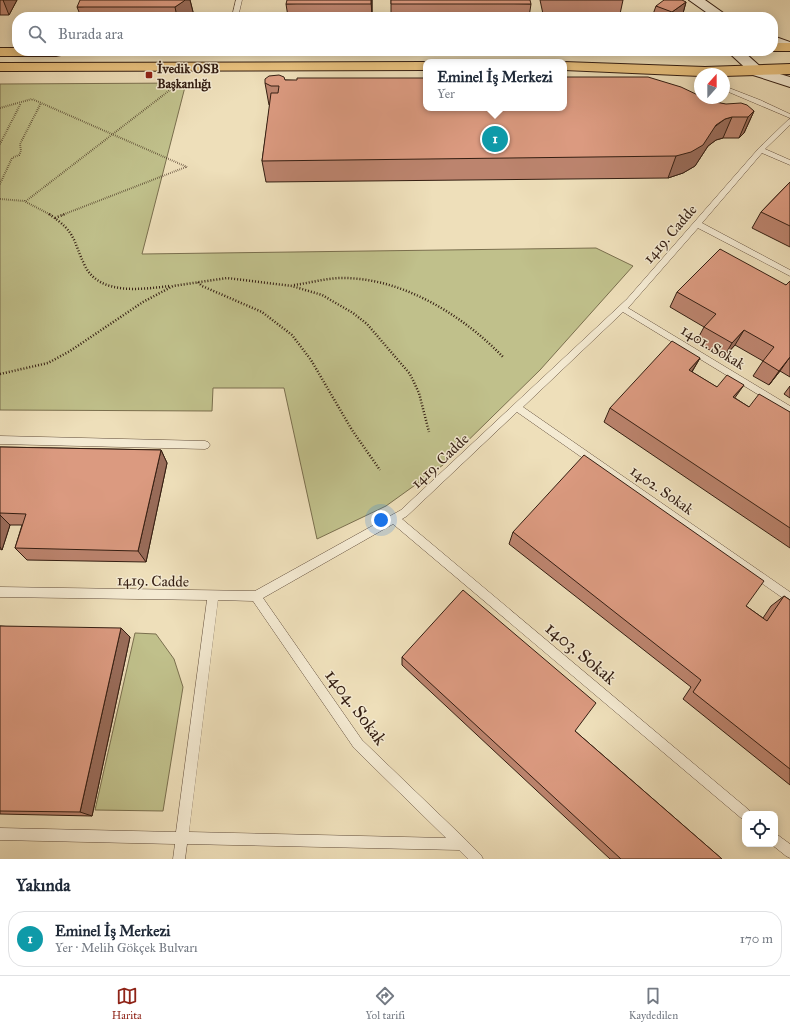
<!DOCTYPE html>
<html lang="tr">
<head>
<meta charset="utf-8">
<style>
	body { margin:0; font-family:"IM FELL Great Primer",serif; background:#f6f6f7; color:#1f2937 }
	.controls { position:absolute; right:12px; bottom:12px; display:grid; overflow:hidden; border-radius:8px; box-shadow:0 2px 10px #0003 }
	.controls button { width:36px; height:36px; display:grid; place-items:center; padding:0; border:0; border-bottom:1px solid #e0e1e3; background:#fff; color:#1f2937; font:20px sans-serif }
	.compass { position:absolute; left:694px; top:68px; width:36px; height:36px; border-radius:50%; background:#fff; box-shadow:0 2px 10px #0003; rotate:21deg }
	.you { position:absolute; left:381px; top:520px; width:14px; height:14px; margin:-10px; border:3px solid #fff; border-radius:50%; background:#1a73e8; box-shadow:0 0 0 6px #1a73e833 }
	.badge { display:grid; place-items:center; width:26px; height:26px; border-radius:50%; background:#8f2418; color:#fff; font-size:13px; font-weight:700 }
	.pin { position:absolute; translate:-50% -50%; border:2px solid #fff; box-shadow:0 1px 4px #0006 }
	.popup { position:absolute; left:423px; top:59px; width:144px; height:52px; box-sizing:border-box; display:grid; place-content:center; border-radius:8px; background:#fff; filter:drop-shadow(0 1px 3px #0005); font-size:13px; white-space:nowrap; color:#747a83 }
	.popup b { font-size:15px; color:#1f2937 }
	.popup::after { content:''; position:absolute; left:50%; top:100%; margin-left:-8px; border:8px solid transparent; border-top-color:#fff }
	.list { margin:0; padding:0; list-style:none }
	h2 { display:flex; justify-content:space-between; align-items:center; height:52px; margin:0; padding:0 16px; font-size:17px }
	h2 small { font-size:13px; font-weight:400; color:#747a83 }
	.list li { display:grid; grid-template-columns:26px 1fr auto; gap:12px; align-items:center; box-sizing:border-box; height:56px; margin:0 8px 8px; padding:0 8px; border:1px solid #e0e1e3; border-radius:16px }
	.list b { display:block; font-size:15px; white-space:nowrap }
	.list p { margin:0; font-size:13px; white-space:nowrap; color:#747a83 }
	.list em { font-size:13px; font-style:normal; color:#747a83 }
	.icon { flex:none; width:22px; height:22px; fill:none; stroke:currentColor; stroke-width:2; stroke-linecap:round; stroke-linejoin:round }
	.map { position:relative; flex:none; width:790px; height:859px; overflow:hidden }
	.search { position:absolute; background:#fff; box-shadow:0 2px 10px #0003; left:12px; right:12px; top:12px; height:44px; display:flex; align-items:center; gap:10px; box-sizing:border-box; padding:0 14px; border-radius:16px; color:#747a83; font-size:15px }
	.sheet { height:116px; background:#fff }
	nav { display:flex; justify-content:space-around; align-items:center; box-sizing:border-box; height:56px; border-top:1px solid #e0e1e3; background:#fff; font-size:11px; color:#747a83 }
	nav a { display:grid; justify-items:center; gap:2px }
	nav .on { color:#8f2418 }
	.map>svg:first-child { display:block }
	.green { fill:#c0c08b; stroke:#7a6f4e }
	.lines { fill:none; stroke-linecap:round; stroke-linejoin:round }
	.lane-casing { stroke:#624e3c; stroke-width:1 }
	.secondary-casing { stroke:#341e12; stroke-width:2 }
	.primary-casing { stroke:#341e12; stroke-width:2 }
	.path-far1 { stroke:#341e12; stroke-width:2; stroke-dasharray:0.5 1.5; stroke-linecap:butt }
	.path { stroke:#341e12; stroke-width:2.5; stroke-dasharray:1 2; stroke-linecap:butt }
	.lane { fill:#f4ead2; fill-rule:evenodd }
	.secondary { fill:#f4ead2; fill-rule:evenodd }
	.primary { fill:#e7c07d; fill-rule:evenodd }
	.wall { fill:#bc846e; stroke:#341e12 }
	.shaded-wall { fill:#996c5a; stroke:#341e12 }
	.building { fill:#db9a80; stroke:#341e12 }
	.poi-dot { fill:#8f2418; stroke:#f4ead2; stroke-width:1.5 }
	.labels { text-anchor:middle; stroke-width:3; stroke-linejoin:round; paint-order:stroke }
	.far-poi-label { font-size:13px; font-weight:bold; fill:#341e12; stroke:#f4ead2; text-anchor:start }
	.street-label { font-size:15px; fill:#341e12; stroke:#f4ead2 }
	.near-street-label { font-size:18px; fill:#341e12; stroke:#f4ead2 }
</style>
</head>
<body>
<div class="map">
<svg width="790" height="859" viewBox="0 0 790 859">
	<rect width="100%" height="100%" fill="#eedfba"/>
	<filter id="stains"><feTurbulence type="fractalNoise" baseFrequency=".005" numOctaves="4"/><feColorMatrix values="0 0 0 0 .2 0 0 0 0 .09 0 0 0 0 .02 0 0 0 .5 -.17"/></filter>
	<radialGradient id="worn" r=".72"><stop offset=".6" stop-color="#630" stop-opacity="0"/><stop offset="1" stop-color="#630" stop-opacity=".3"/></radialGradient>
	<!-- green -->
	<path class="green" d="M186,83L142,254L596,248L633,266L540,370L443,465L386,506L317,539L284,388H213L212,411L0,410V84Z
		M135,633L156,634L174,659L183,687L163,811L95,810Z"/>
	<g class="lines">
		<defs>
			<path id="lane" d="M236,0H242L238,17H232Z
				M225,51H231V52L228,54Z
				M724,86L760,100L790,114V118L724,90Z
				M790,119V125L765,149L790,160V165L762,153L702,223L790,270V276L698,228L628,308L790,406V414L623,312L523,407L790,592V603L517,412L407,516L402,519L749,810L751,814H745V820L741,818L393,524L263,598L362,740L466,840L481,855L483,859H468L459,850L187,844L185,859H173L175,844L0,840V828L176,832L207,600L0,597V587L255,591L401,510L627,299L759,148L788,120ZM218,600L253,601L354,748L446,838L189,832Z
				M0,436L205,441L208,442L210,445L208,448L205,449L0,444Z
				M775,833L790,844V858L786,856L771,844H775Z"/>
			<path id="secondary" d="M689,0H705L729,17H713Z
				M773,36L790,42V51L773,45Z
				M727,51H743L763,69L790,77V87L753,75Z"/>
			<path id="primary" d="M773,43H790V51H771H773Z
				M0,48H17V51L63,52L61,55L56,56H0Z
				M426,62V70L0,71V63L426,62H428Z
				M562,62H564L705,67L790,64V74L724,76V74H700V76L564,70V62Z"/>
		</defs>
		<!-- lane casing -->
		<use href="#lane" class="lane-casing"/>
		<!-- secondary casing -->
		<use href="#secondary" class="secondary-casing"/>
		<!-- primary casing -->
		<use href="#primary" class="primary-casing"/>
		<!-- path-far1 -->
		<path class="path-far1" d="M0,108L32,99L187,167
			M0,144L21,103
			M0,184L12,158L19,155L21,151L20,144L41,103
			M0,199L24,201L51,215
			M26,201L179,83
			M62,215L186,167"/>
		<!-- path -->
		<path class="path" d="M49,214C77,233 72,239 85,266C100,296 143,289 170,286
			M55,218L65,214
			M198,282L202,286L262,312L292,335L311,360L352,430L380,470
			M294,285C310,283 326,278 343,278C403,278 464,316 504,358
			M0,374L48,363L70,351L143,302L173,286L227,278L292,286L322,295L353,313L367,324L410,374L419,393L429,432"/>
		<!-- lane -->
		<use href="#lane" class="lane"/>
		<!-- secondary -->
		<use href="#secondary" class="secondary"/>
		<!-- primary -->
		<use href="#primary" class="primary"/>
	</g>
	<!-- wall -->
	<path class="wall" d="M0,0H17L9,15H0Z
		M190,0L193,12L189,17H81L77,7Z
		M372,0V17H288L286,4Z
		M391,0L531,4L529,17H391Z
		M540,0H623L620,14H543Z
		M686,2L682,17H652L656,6Z
		M285,80L710,101L754,111L744,133L739,138H723L716,140L708,146L695,166L683,173L668,178L266,182L262,161L270,105H269L265,83Z
		M790,182V247L752,228L761,212Z
		M790,281V377L780,371L769,385L753,376L763,361L735,345L723,358L696,342L704,327L670,307L677,292L786,285Z
		M700,358L692,372L735,398L749,407L790,412V548L604,422L610,408Z
		M790,386V398L784,394Z
		M0,447L161,450L167,463L146,562L27,560L15,548L22,525H10L2,550L0,549Z
		M513,532L746,606L763,618L771,606L784,596L790,600V785L683,699L691,687L509,544Z
		M0,626L130,637L92,816L0,814Z
		M402,657L575,731L722,859H610L402,665Z"/>
	<!-- shaded-wall -->
	<path class="shaded-wall" d="M3,0H17L9,15Z
		M185,0H190L193,12L189,17H177L175,7Z
		M371,0H372V17Z
		M686,2L682,17H670L672,12Z
		M754,111L744,133L739,138L748,117Z
		M732,117L723,138L716,140L708,146L695,166L683,173L668,178L676,156L725,119Z
		M744,330L735,345L723,358L732,343Z
		M790,357L780,371L769,385L779,371Z
		M700,358L691,373L689,370Z
		M744,385L734,399L733,397Z
		M161,450L167,463L146,562L138,551Z
		M0,515L10,525L2,550L0,547Z
		M121,628L130,637L92,816L80,812Z"/>
	<!-- building -->
	<path class="building" d="M80,0H185L184,1L175,7H77Z
		M287,0H371V4H286Z
		M391,0H530L531,4H391Z
		M664,0H682L686,2L672,12L656,6Z
		M279,75L284,77L285,80H297V78H426V108H564V77H648L681,87L700,96V98H704L710,101L726,104L741,103L747,105L754,111L748,117H732L725,119L716,125L703,145L691,152L676,156L262,161L271,93H278L279,86H271L265,83V79L269,76Z
		M790,182V226L761,212Z
		M720,249L786,285L790,281V357L779,371L763,361L774,347L744,330L732,343L704,327L716,314L677,292Z
		M672,341L700,358L689,370L717,387L727,375L744,385L733,397L749,407L759,394L790,412V528L610,408Z
		M0,447L161,450L138,551L15,548L26,514L0,513Z
		M584,455L764,581L746,606L767,621L784,596L790,600V769L693,692L701,680L513,532Z
		M463,590L596,703L575,731L722,859H621L402,657Z
		M0,626L121,628L80,812L0,811Z"/>
	<!-- markers -->
	<rect class="poi-dot" x="145" y="71" width="8" height="8" rx="2"/>
	<g class="labels">
		<!-- far-poi labels -->
		<g class="far-poi-label">
			<text x="157" y="73">İvedik OSB<tspan x="157" dy="15">Başkanlığı</tspan></text>
		</g>
		<!-- street labels -->
		<g class="street-label">
			<text transform="translate(670 234) rotate(-49)" y="5">1419. Cadde</text>
			<text transform="translate(713 347) rotate(31)" y="5">1401. Sokak</text>
			<text transform="translate(440 461) rotate(-43)" y="5">1419. Cadde</text>
			<text transform="translate(662 490) rotate(35)" y="5">1402. Sokak</text>
			<text transform="translate(153 581) rotate(1)" y="5">1419. Cadde</text>
		</g>
		<!-- near-street labels -->
		<g class="near-street-label">
			<text transform="translate(581 653) rotate(40)" y="6">1403. Sokak</text>
			<text transform="translate(356 707) rotate(53)" y="6">1404. Sokak</text>
		</g>
	</g>
	<rect width="100%" height="100%" filter="url(#stains)"/>
	<rect width="100%" height="100%" fill="url(#worn)"/>
</svg>
<div class="controls">
<button><svg class="icon" aria-label="locate" viewBox="0 0 24 24"><circle cx="12" cy="12" r="6"/><path d="M12 2v4M12 18v4M2 12h4M18 12h4"/></svg></button>
</div>
<svg class="compass" viewBox="-18 -18 36 36"><path d="M0-13l5 13h-10z" fill="#e53935"/><path d="M0 13l5-13h-10z" fill="#747a83"/></svg>
<div class="you"></div>
<div class="pin badge" style="left:495px;top:139px;background:#0f9aa8">1</div>
<div class="popup"><b>Eminel İş Merkezi</b>Yer</div>
<div class="search"><svg class="icon" aria-label="search" viewBox="0 0 24 24"><circle cx="10" cy="10" r="6"/><path d="M15 15l6 6"/></svg>Burada ara</div>
</div>
<section class="sheet">
<h2>Yakında<small></small></h2>
<ul class="list">
<li><span class="badge" style="background:#0f9aa8">1</span><div><b>Eminel İş Merkezi</b><p>Yer · Melih Gökçek Bulvarı</p></div><em>170 m</em></li>
</ul>
</section>
<nav>
<a class="on"><svg class="icon" aria-label="map" viewBox="0 0 24 24"><path d="M3 6l6-2 6 2 6-2v14l-6 2-6-2-6 2zM9 4v14M15 6v14"/></svg>Harita</a>
<a><svg class="icon" aria-label="directions" viewBox="0 0 24 24"><path d="M12 3l9 9-9 9-9-9zM9 14v-3h6M13 9l2 2-2 2"/></svg>Yol tarifi</a>
<a><svg class="icon" aria-label="saved" viewBox="0 0 24 24"><path d="M7 4h10v16l-5-4-5 4z"/></svg>Kaydedilen</a>
</nav>
</body>
</html>
